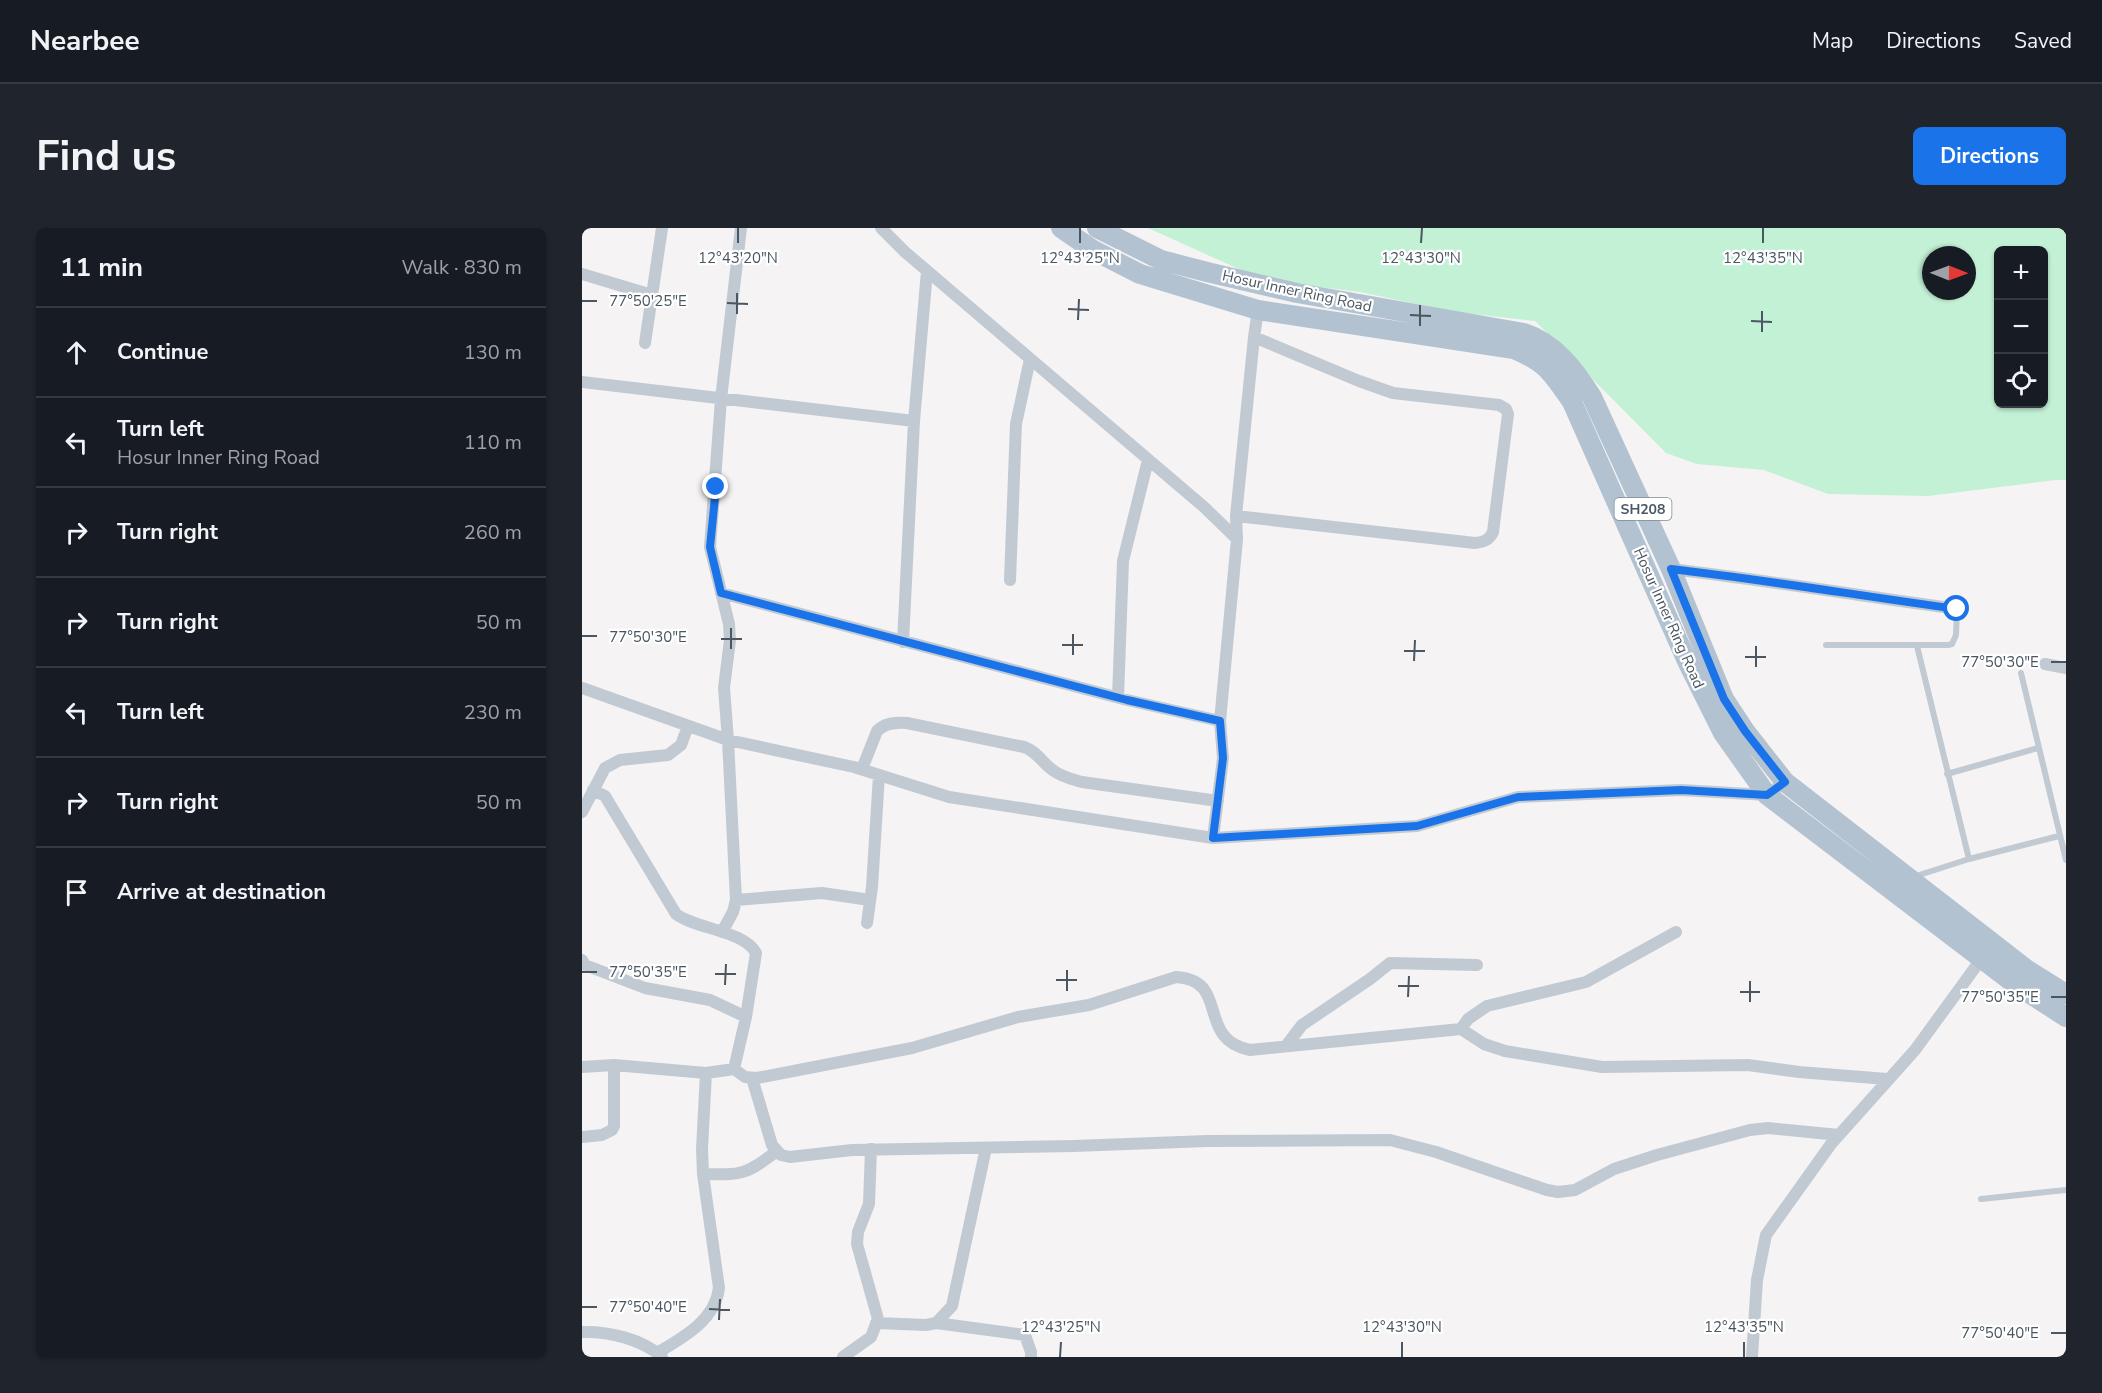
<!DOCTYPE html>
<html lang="en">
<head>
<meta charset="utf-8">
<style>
	body { margin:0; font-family:"Nunito Sans",sans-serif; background:#20242c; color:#f1f3f6 }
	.controls { position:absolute; right:18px; top:18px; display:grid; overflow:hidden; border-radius:9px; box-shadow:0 2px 4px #0004 }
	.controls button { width:54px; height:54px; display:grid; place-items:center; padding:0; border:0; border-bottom:2px solid #363941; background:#171b24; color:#f1f3f6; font:30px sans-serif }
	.compass { position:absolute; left:1340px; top:18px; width:54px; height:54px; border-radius:50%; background:#171b24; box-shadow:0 2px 4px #0004; rotate:91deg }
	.stop { position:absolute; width:18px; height:18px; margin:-14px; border:4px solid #1a73e8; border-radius:50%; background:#fff }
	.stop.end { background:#1a73e8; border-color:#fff; box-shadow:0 2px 6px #0008 }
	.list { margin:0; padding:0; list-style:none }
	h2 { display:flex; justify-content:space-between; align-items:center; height:78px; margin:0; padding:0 24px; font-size:26px }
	h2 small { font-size:20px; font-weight:400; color:#9ea1a6 }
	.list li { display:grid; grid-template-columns:39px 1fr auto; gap:18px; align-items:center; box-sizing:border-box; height:90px; padding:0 24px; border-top:2px solid #363941 }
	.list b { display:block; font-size:22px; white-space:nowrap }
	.list p { margin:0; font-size:20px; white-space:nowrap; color:#9ea1a6 }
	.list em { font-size:20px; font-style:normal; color:#9ea1a6 }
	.icon { flex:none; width:33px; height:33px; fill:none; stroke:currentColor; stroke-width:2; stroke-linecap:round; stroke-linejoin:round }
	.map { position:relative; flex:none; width:1484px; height:1129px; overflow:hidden; border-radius:9px }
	header { display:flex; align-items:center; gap:36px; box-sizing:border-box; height:84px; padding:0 30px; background:#171b24; border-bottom:2px solid #363941 }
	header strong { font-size:28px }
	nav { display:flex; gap:33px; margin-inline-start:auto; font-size:21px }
	.intro { display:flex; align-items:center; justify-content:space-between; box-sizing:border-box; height:144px; padding:0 36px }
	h1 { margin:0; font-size:42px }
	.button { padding:15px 27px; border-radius:9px; background:#1a73e8; color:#fff; font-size:21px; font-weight:700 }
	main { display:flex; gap:36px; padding:0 36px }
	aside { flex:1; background:#171b24; border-radius:9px; box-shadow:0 2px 4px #0004 }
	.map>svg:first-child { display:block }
	.green { fill:#c3f1d5; fill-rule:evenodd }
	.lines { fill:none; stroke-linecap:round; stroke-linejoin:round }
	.lane { stroke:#c1cad2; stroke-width:6 }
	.street { stroke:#c1cad2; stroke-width:12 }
	.primary { stroke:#b3c2d1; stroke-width:20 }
	.route { stroke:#1a73e8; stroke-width:8 }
	.ticks { fill:none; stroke:#4a5661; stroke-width:2 }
	.labels { text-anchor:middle; stroke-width:4.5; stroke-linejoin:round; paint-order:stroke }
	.shield { fill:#fff; stroke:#808990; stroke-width:1.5 }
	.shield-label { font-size:14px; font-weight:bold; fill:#4a5661 }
	.street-label { font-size:15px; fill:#4a5661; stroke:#fff }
	.ticks-label { font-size:15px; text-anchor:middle; fill:#4a5661; stroke:#fff; stroke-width:4.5; stroke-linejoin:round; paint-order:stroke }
</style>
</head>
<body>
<header>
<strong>Nearbee</strong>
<nav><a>Map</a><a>Directions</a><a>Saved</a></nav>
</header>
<div class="intro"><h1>Find us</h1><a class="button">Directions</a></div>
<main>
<aside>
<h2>11 min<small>Walk · 830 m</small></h2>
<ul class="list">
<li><svg class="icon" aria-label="ahead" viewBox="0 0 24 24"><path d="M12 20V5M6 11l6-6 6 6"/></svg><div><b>Continue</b></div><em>130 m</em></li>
<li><svg class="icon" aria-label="left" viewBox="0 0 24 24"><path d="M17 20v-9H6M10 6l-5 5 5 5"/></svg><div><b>Turn left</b><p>Hosur Inner Ring Road</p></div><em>110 m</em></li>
<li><svg class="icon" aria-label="right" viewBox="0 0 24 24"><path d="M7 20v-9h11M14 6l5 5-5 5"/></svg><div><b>Turn right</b></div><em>260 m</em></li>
<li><svg class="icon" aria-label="right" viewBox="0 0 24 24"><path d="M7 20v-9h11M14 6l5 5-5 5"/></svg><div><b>Turn right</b></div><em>50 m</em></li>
<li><svg class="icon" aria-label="left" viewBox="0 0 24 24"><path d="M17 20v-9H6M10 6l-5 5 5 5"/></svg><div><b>Turn left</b></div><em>230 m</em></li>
<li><svg class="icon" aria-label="right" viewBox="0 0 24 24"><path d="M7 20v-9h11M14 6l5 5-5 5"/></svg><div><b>Turn right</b></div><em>50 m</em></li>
<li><svg class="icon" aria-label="arrive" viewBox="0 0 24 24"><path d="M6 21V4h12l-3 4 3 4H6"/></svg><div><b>Arrive at destination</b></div></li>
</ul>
</aside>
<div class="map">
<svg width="1484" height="1129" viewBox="0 0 1484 1129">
	<rect width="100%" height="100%" fill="#f5f3f3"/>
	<!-- green -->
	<path class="green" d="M566,0H1484V252H1473L1346,268L1246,266L1182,242L1115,236L1084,225L953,93L873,84L778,64L681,52ZM1416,22H1462V176H1416ZM1349,27H1385V63H1349Z"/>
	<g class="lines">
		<!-- lane -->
		<path class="lane" d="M1244,417H1366L1370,416L1374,407L1375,381
			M1335,418L1387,631
			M1439,445L1484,632
			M1365,546L1456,520
			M1331,649L1387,631L1477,608
			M1399,971L1484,962"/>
		<!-- street -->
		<path class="street" d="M159,0L139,171L128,319L147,396L148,412L142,460L146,512L272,539L367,569L631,610
			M299,0L323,24L622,279L655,311L638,493L641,530L631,610L835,598L936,569L1099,562L1185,567L1203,554
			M0,46L70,67
			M63,115L80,0
			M0,154L332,193
			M654,288L893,315C902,314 907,312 911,304L926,186L924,181L917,177L811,165L777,153L672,109
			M655,311L654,288L672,109L676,82
			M1089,341C1184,352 1279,368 1375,381
			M428,352L434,196L448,131
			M139,365L545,472L638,493
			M321,414L332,193L345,43
			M1463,436L1484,440
			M0,460L146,512L154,672L151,684L140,704
			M536,469L541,333L566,232
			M280,541L295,503C303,495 313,494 325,495L442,519C456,524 460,535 472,543C480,549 490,551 500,554L636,573
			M11,562L23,568L94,686C114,701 163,703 174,725L164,789L152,841
			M0,584L23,540L38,532L86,527L99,517L106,498
			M154,672L240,665L288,672
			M285,695L290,659L297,547
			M0,732L3,737L63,760L128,772L164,789
			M879,801L886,791L905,778L1004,754L1094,704
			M704,818L720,797L788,751L808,735L895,737
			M0,839L32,837L124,845L152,841L163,849L175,850L330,820L436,789L507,777L594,749C649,752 613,811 668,822L879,801L902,816L923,823L1020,839L1166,837L1217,844L1305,851
			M170,850L190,917L199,927L208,929L270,922L492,918L625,913L808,912L854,924L965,962L976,964L993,962L1032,941L1075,927L1168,902L1186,900L1257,907
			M0,909L20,907L30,902L32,898V837
			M121,946C161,947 163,947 195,923
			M294,1095L344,1097L354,1095L370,1078L404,920
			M354,1095L443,1107L449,1124V1129
			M0,1104C26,1103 60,1111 80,1129
			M75,1125C100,1110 133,1093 137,1060L121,946L120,921L124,845
			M261,1129L289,1109L296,1091L275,1016L276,1004L287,976L289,921
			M1170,1129L1175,1052L1184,1007L1249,916L1333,822L1400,730"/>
		<!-- primary -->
		<path class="primary" d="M479,0L511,22L558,46L676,82L932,121C965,135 970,145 990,174L1105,433L1141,505L1185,567L1433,756L1484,789
			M515,0L579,32L625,44L715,65L942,105C973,115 993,142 1010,169L1089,341L1142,471L1163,503L1203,554L1444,741L1484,766"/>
	</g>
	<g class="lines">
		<!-- route -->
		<path class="route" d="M134,259L128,319L139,365L545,472L638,493L641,530L631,610L835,598L936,569L1099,562L1185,567L1203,554L1163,503L1142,471L1089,341C1185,352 1279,368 1375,381"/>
	</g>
	<!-- ticks -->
	<path class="ticks" d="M156,15V0M498,15V0M839,15L840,0M1181,15V0M0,73H15M145,75L166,76M486,81L507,82M155,86V65M828,87L849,88M496,92L497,71M1169,93L1190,94M838,98V77M1180,104V83M0,408H15M139,411H160M480,417H501M149,421V400M822,423H843M491,427V406M1163,429H1184M832,433L833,412M1469,434H1484M1174,439V418M0,744H15M133,746H154M474,752H495M143,757L144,736M816,758H837M485,763V742M1158,764H1178M826,769L827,748M1469,769H1484M1168,774V753M0,1079H15M127,1081L148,1082M137,1092L138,1071M1469,1105H1484M478,1129L479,1114M820,1129V1114M1162,1129V1114"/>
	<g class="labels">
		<!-- shield labels -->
		<rect class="shield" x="1032.5" y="270" width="57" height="22" rx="4.5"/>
		<g class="shield-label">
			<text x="1061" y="286">SH208</text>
		</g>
		<!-- street labels -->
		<g class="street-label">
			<text transform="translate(715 63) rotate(12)" y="5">Hosur Inner Ring Road</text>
			<text transform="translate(1087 390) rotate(66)" y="5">Hosur Inner Ring Road</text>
		</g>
	</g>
	<g class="ticks-label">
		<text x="156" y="35">12°43'20"N</text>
		<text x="498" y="35">12°43'25"N</text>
		<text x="839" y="35">12°43'30"N</text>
		<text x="1181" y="35">12°43'35"N</text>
		<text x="66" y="78">77°50'25"E</text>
		<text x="66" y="414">77°50'30"E</text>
		<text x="1418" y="439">77°50'30"E</text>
		<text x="66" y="749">77°50'35"E</text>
		<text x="1418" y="774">77°50'35"E</text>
		<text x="66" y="1084">77°50'40"E</text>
		<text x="479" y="1104">12°43'25"N</text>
		<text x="820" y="1104">12°43'30"N</text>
		<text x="1162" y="1104">12°43'35"N</text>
		<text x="1418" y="1110">77°50'40"E</text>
	</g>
</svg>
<div class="controls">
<button>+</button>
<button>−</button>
<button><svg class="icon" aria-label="locate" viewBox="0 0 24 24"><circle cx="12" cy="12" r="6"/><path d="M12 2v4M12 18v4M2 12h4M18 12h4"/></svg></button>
</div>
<svg class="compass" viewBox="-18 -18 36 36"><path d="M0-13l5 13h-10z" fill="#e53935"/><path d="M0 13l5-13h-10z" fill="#9ea1a6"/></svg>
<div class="stop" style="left:1375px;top:381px"></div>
<div class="stop end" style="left:134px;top:259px"></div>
</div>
</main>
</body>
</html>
